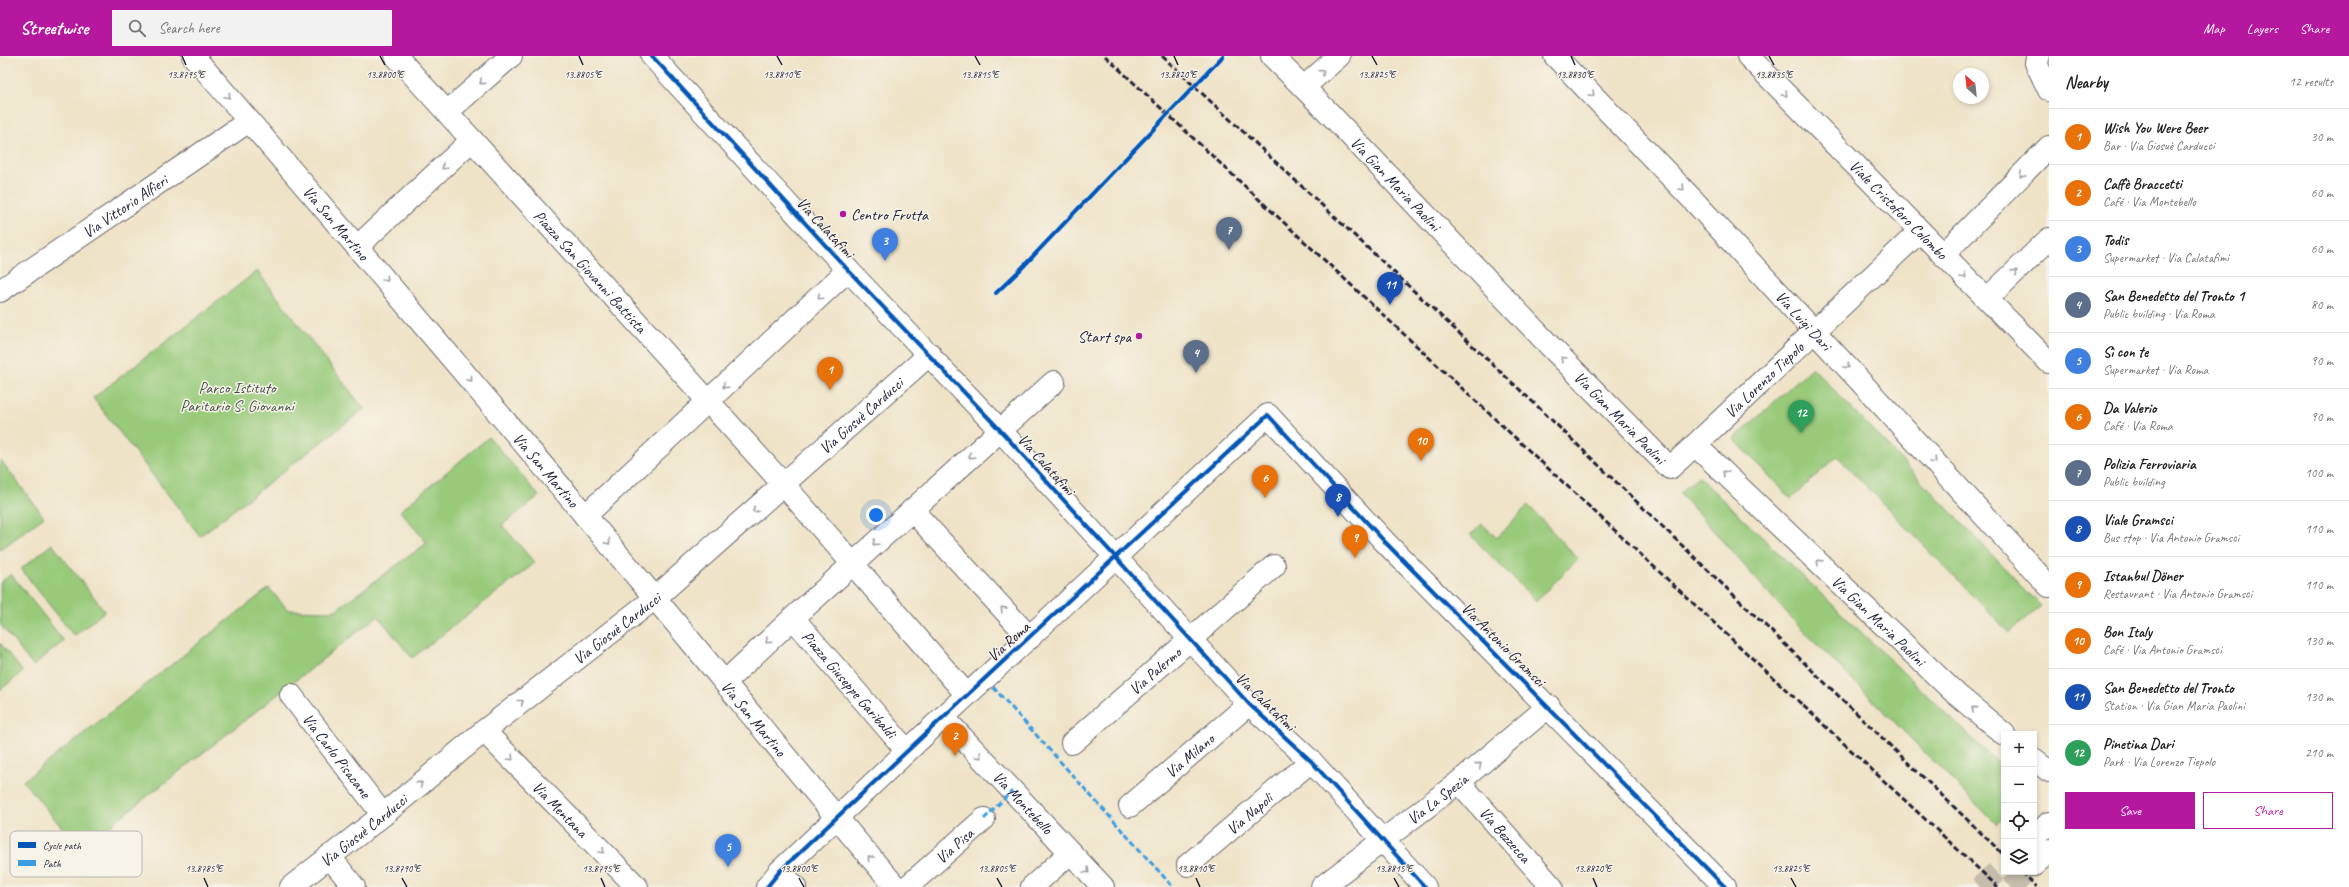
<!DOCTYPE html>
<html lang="en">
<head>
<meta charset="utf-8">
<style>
	body { margin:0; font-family:Caveat,sans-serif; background:#f2f2f2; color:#222 }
	.controls { position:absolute; right:12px; bottom:12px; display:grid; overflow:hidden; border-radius:0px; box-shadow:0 2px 6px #0003 }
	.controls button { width:36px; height:36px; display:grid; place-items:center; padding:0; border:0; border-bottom:1px solid #e0e0e0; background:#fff; color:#222; font:20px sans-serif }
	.compass { position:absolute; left:1953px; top:12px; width:36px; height:36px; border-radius:50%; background:#fff; box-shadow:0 2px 6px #0003; rotate:333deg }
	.you { position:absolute; left:876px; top:459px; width:14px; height:14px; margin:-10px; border:3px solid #fff; border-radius:50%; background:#1a73e8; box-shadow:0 0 0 6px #1a73e833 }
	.badge { display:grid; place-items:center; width:26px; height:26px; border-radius:50%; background:#b5179e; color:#fff; font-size:13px; font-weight:700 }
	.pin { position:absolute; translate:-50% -33px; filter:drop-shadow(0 1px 2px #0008) }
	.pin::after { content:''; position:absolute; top:21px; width:14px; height:12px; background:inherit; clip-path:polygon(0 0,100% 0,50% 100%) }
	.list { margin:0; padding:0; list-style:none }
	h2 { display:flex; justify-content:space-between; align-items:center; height:52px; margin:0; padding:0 16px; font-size:17px }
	h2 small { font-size:13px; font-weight:400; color:#767676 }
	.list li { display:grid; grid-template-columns:26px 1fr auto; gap:12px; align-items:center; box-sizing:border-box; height:56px; padding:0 16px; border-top:1px solid #e0e0e0 }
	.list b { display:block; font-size:15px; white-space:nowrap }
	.list p { margin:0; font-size:13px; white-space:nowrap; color:#767676 }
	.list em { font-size:13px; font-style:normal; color:#767676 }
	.actions { display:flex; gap:8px; padding:12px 16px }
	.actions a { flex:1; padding:9px 0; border:1px solid #b5179e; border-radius:0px; text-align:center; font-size:14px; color:#b5179e }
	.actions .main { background:#b5179e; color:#fff }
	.icon { flex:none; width:22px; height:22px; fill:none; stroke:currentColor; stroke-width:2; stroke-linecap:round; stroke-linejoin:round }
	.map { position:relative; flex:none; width:2049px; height:831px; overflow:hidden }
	header { display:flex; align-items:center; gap:24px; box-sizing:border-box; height:56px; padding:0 20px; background:#b5179e; color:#fff }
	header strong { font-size:19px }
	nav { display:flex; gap:22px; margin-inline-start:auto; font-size:14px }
	.search { width:280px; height:36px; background:#f2f2f2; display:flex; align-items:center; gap:10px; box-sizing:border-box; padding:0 14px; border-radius:0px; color:#767676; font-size:15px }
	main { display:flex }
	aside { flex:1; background:#fff }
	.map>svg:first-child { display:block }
	.green { fill:#98ca7a; stroke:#5d765a }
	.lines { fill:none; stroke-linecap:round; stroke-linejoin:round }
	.minor-tunnel { stroke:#c6bcab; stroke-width:22; stroke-dasharray:22 11; stroke-linecap:butt }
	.minor-casing { stroke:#6a666c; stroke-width:24 }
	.minor { stroke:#fff; stroke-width:22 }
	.rail { stroke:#22223b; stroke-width:3; stroke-dasharray:6 3; stroke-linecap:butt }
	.quiet { stroke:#3c9ce2; stroke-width:3; stroke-dasharray:6 3; stroke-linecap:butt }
	.cycleway-casing { stroke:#f7f3e8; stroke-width:6 }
	.cycleway { stroke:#0057b8; stroke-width:4 }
	.oneway { stroke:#9c9ca7 }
	.ticks { fill:none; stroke:#22223b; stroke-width:1.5 }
	.poi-dot { fill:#b5179e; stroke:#f7f3e8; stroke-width:1.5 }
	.labels { text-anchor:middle; stroke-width:3; stroke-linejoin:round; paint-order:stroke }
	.street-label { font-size:16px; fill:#22223b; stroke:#f7f3e8 }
	.poi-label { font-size:16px; fill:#22223b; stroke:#f7f3e8; text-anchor:start }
	.park-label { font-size:16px; fill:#45544e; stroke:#f7f3e8 }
	.key { fill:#f7f3e8; stroke:#b7b4b4; stroke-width:1 }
	.key-label { font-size:11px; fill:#22223b }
	.ticks-label { font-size:10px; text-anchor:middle; fill:#22223b; stroke:#f7f3e8; stroke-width:3; stroke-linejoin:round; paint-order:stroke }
</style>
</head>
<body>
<header>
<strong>Streetwise</strong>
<div class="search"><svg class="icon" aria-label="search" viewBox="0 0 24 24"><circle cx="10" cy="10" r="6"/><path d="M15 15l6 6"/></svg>Search here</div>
<nav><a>Map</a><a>Layers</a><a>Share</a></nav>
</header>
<main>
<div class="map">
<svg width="2049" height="831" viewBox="0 0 2049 831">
	<rect width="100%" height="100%" fill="#f7f3e8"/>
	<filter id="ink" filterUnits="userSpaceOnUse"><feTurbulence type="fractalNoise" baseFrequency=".025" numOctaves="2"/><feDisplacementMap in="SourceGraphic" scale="8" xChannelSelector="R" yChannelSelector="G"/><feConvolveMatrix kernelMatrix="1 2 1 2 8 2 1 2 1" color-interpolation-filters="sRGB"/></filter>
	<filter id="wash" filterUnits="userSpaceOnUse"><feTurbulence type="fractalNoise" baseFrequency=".012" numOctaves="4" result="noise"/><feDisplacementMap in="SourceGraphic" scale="16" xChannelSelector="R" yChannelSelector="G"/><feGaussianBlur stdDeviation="0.9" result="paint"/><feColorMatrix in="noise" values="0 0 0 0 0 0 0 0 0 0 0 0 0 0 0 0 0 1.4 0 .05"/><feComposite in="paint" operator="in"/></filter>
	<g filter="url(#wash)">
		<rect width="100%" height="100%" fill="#efe3c7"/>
		<!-- green -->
		<path class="green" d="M257,215L364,353L200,480L93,342Z
			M1812,311L2041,550L2009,577L1837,400L1791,443L1734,383Z
			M489,381L539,440L502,469L535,507L412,602L378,560L80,793L23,725L269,532L288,554L334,555L427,487L400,455Z
			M0,403L44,461L0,494Z
			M1698,420L2004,713V761L1996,768L1789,560L1680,437Z
			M1528,449L1578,503L1536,545L1470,479L1482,468L1497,482Z
			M52,488L105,555L74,580L21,513Z
			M11,518L64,585L33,610L0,568V527Z
			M0,587L23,616L0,634Z"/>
	</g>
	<g filter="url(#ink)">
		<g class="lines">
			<!-- minor-tunnel -->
			<path class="minor-tunnel" d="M1980,831L2004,809
				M2011,831L2026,817"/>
			<defs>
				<g id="minor">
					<path id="s1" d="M193,0C348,179 501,360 654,541C735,638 813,736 896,831"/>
					<path id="s2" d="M396,0L784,429L967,639"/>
					<path d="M652,0L848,214L1000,374L1249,648L1311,705L1425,831"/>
					<path id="s3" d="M1272,0L1331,59L1549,289L1670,412L1695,389L1956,638L2004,678"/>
					<path id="s4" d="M1555,0L1694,145L2049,530"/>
					<path id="s5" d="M1748,0L2049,306"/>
					<path d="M2039,0L2036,7L2049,34"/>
					<path d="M1304,31L1339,0"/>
					<path d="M447,56L511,0"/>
					<path d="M358,190L472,84"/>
					<path d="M1943,199L2049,91"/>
					<path id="s6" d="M0,235L249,65"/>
					<path d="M1987,243L2049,183"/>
					<path id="s7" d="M1695,389L1920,175"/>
					<path d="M912,454L1030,582"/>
					<path d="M585,460L848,214"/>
					<path id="s8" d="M793,562L907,695"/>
					<path d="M725,626L793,562L1054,326"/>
					<path id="s9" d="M291,639L383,759"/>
					<path id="s10" d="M943,661L1103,831"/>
					<path id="s11" d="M484,675L637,831"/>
					<path id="s12" d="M1072,687L1274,510"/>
					<path d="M2034,703L2049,715"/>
					<path id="s13" d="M1459,726L1552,831"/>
					<path id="s14" d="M1130,750L1249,648"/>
					<path d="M2034,781L2049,767"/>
					<path d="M329,800L354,831"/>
					<path id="s15" d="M1188,809L1311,705"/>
					<path d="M2034,809L2049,795"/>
					<path d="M780,815L795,831"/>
					<path id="s16" d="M291,831L383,759L484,675L655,542L930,298"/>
					<path d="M767,831L780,815L937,667L1268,359L1385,486L1725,831"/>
					<path id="s17" d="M907,831L984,763"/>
					<path d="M1032,831L1070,797"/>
					<path id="s18" d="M1322,831L1459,726L1549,650"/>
				</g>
			</defs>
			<!-- minor casing -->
			<use href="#minor" class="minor-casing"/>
			<!-- minor -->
			<use href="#minor" class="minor"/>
			<!-- rail -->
			<path class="rail" d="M1105,0L1998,831
				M1162,0L1534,347L2004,799
				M2022,816L2037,831"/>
			<!-- quiet -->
			<path class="quiet" d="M993,631L1173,831
				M984,763L1012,735"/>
			<defs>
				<path id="cycleway" d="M652,0L848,214L1000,374L1249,648L1311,705L1425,831
					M996,237L1019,215L1223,0
					M767,831L780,815L937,667L1268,359L1385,486L1725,831"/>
			</defs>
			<!-- cycleway casing -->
			<use href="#cycleway" class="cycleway-casing"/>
			<!-- cycleway -->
			<use href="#cycleway" class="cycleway"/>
		</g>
		<!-- one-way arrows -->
		<defs><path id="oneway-chevron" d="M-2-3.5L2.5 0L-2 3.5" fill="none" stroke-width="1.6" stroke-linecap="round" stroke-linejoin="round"/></defs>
		<g class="oneway">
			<use href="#oneway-chevron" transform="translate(1322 16) rotate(-42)"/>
			<use href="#oneway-chevron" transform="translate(482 26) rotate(139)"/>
			<use href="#oneway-chevron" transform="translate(1592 38) rotate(46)"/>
			<use href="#oneway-chevron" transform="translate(1785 38) rotate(45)"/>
			<use href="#oneway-chevron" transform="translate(228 40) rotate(49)"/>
			<use href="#oneway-chevron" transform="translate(444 111) rotate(137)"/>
			<use href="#oneway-chevron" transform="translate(2022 119) rotate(135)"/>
			<use href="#oneway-chevron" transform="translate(1682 132) rotate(46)"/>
			<use href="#oneway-chevron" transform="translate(2015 216) rotate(-44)"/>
			<use href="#oneway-chevron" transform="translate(1964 220) rotate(45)"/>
			<use href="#oneway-chevron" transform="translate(386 223) rotate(50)"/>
			<use href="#oneway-chevron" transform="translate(820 241) rotate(137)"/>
			<use href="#oneway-chevron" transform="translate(1563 303) rotate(-135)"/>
			<use href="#oneway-chevron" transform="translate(1847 310) rotate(47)"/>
			<use href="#oneway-chevron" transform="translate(470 323) rotate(50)"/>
			<use href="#oneway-chevron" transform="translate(725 330) rotate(137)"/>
			<use href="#oneway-chevron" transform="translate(971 400) rotate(138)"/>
			<use href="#oneway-chevron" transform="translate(1934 405) rotate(47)"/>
			<use href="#oneway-chevron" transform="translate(1725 417) rotate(-136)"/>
			<use href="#oneway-chevron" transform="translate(755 454) rotate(139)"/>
			<use href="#oneway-chevron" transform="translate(608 486) rotate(50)"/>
			<use href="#oneway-chevron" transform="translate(875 487) rotate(138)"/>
			<use href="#oneway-chevron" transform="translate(1819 506) rotate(-136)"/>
			<use href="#oneway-chevron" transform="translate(1003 553) rotate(-133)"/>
			<use href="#oneway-chevron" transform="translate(768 585) rotate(137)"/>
			<use href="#oneway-chevron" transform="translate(521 646) rotate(-38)"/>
			<use href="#oneway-chevron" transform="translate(1974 653) rotate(-140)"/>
			<use href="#oneway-chevron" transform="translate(979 700) rotate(47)"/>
			<use href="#oneway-chevron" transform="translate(511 702) rotate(46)"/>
			<use href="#oneway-chevron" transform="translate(1479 709) rotate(-40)"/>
			<use href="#oneway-chevron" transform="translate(420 728) rotate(-40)"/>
			<use href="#oneway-chevron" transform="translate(602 795) rotate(46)"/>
			<use href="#oneway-chevron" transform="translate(870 802) rotate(-131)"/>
			<use href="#oneway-chevron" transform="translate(1087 815) rotate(46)"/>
		</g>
	</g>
	<!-- ticks -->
	<path class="ticks" d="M182,0L186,9M380,0L385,9M579,0L583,9M777,0L782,9M975,0L980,9M1174,0L1178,9M1372,0L1377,9M1571,0L1575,9M1769,0L1774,9M204,822L208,831M402,822L407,831M601,822L605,831M799,822L804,831M997,822L1002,831M1196,822L1200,831M1394,822L1399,831M1593,822L1597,831M1791,822L1796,831"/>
	<!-- markers -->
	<g class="poi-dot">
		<circle cx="843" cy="158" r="4"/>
		<circle cx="1139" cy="280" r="4"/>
	</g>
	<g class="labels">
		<!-- street labels -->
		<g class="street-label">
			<text dy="6" stroke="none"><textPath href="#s3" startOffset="178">Via Gian Maria Paolini</textPath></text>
			<text dy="6" stroke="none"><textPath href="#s6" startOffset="151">Via Vittorio Alfieri</textPath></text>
			<text dy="6" stroke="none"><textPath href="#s5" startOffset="215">Viale Cristoforo Colombo</textPath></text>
			<text dy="6" stroke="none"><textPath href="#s1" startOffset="220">Via San Martino</textPath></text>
			<text transform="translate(826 171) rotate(47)" y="6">Via Calatafimi</text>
			<text dy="6" stroke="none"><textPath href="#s2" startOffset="290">Piazza San Giovanni Battista</textPath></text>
			<text dy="6" stroke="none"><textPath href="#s4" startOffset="363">Via Luigi Dari</textPath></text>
			<text dy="6" stroke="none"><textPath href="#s7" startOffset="95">Via Lorenzo Tiepolo</textPath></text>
			<text dy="6" stroke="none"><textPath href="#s16" startOffset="740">Via Giosuè Carducci</textPath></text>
			<text dy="6" stroke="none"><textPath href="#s3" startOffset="502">Via Gian Maria Paolini</textPath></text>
			<text transform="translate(1047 408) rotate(48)" y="6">Via Calatafimi</text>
			<text dy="6" stroke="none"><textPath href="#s1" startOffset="544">Via San Martino</textPath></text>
			<text dy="6" stroke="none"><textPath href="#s3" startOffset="861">Via Gian Maria Paolini</textPath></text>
			<text dy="6" stroke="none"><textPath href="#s16" startOffset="416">Via Giosuè Carducci</textPath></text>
			<text transform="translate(1008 585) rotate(-42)" y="6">Via Roma</text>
			<text transform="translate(1504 588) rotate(45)" y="6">Via Antonio Gramsci</text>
			<text dy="6" stroke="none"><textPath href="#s12" startOffset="110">Via Palermo</textPath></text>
			<text dy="6" stroke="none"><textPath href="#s8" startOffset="87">Piazza Giuseppe Garibaldi</textPath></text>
			<text transform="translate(1266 645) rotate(44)" y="6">Via Calatafimi</text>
			<text dy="6" stroke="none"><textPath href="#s1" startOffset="868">Via San Martino</textPath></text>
			<text dy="6" stroke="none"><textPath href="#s9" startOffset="76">Via Carlo Pisacane</textPath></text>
			<text dy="6" stroke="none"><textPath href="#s14" startOffset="78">Via Milano</textPath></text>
			<text dy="6" stroke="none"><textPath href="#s18" startOffset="145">Via La Spezia</textPath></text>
			<text dy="6" stroke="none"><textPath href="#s10" startOffset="117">Via Montebello</textPath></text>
			<text dy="6" stroke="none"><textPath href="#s11" startOffset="109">Via Mentana</textPath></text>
			<text dy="6" stroke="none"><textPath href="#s15" startOffset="80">Via Napoli</textPath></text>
			<text dy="6" stroke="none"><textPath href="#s16" startOffset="92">Via Giosuè Carducci</textPath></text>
			<text dy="6" stroke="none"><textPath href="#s13" startOffset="70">Via Bezzecca</textPath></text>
			<text dy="6" stroke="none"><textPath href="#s17" startOffset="63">Via Pisa</textPath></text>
		</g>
		<!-- poi labels -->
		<g class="poi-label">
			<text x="851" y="164">Centro Frutta</text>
			<text x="1131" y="286" text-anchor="end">Start spa</text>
		</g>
		<!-- park labels -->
		<g class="park-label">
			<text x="237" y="337">Parco Istituto<tspan x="237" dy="18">Paritario S. Giovanni</tspan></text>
		</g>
	</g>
	<!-- legend -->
	<rect x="10" y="775" width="132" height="46" rx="6" class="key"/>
	<rect x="18" y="786" width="18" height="6" fill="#0057b8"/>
	<rect x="18" y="804" width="18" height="6" fill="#3c9ce2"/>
	<g class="key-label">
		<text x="43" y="793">Cycle path</text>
		<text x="43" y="811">Path</text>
	</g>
	<g class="ticks-label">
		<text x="186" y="22">13.8795°E</text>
		<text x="385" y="22">13.8800°E</text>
		<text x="583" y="22">13.8805°E</text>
		<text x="782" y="22">13.8810°E</text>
		<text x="980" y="22">13.8815°E</text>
		<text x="1178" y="22">13.8820°E</text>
		<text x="1377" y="22">13.8825°E</text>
		<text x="1575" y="22">13.8830°E</text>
		<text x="1774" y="22">13.8835°E</text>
		<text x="204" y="816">13.8785°E</text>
		<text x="402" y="816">13.8790°E</text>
		<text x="601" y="816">13.8795°E</text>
		<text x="799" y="816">13.8800°E</text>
		<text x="997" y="816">13.8805°E</text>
		<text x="1196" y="816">13.8810°E</text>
		<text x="1394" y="816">13.8815°E</text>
		<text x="1593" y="816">13.8820°E</text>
		<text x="1791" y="816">13.8825°E</text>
	</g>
</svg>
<div class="controls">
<button>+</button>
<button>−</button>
<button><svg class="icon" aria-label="locate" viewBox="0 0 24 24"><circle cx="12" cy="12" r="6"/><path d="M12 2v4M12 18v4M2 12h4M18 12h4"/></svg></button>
<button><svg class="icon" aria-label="layers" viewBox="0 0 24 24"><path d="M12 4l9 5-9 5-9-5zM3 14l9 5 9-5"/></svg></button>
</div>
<svg class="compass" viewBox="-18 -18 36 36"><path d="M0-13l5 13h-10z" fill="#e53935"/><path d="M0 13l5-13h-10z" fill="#767676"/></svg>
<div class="you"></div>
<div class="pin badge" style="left:830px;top:334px;background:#e8710a">1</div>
<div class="pin badge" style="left:955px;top:700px;background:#e8710a">2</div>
<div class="pin badge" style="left:885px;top:205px;background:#3f7fe0">3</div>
<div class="pin badge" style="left:1196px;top:317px;background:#5c6f8a">4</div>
<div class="pin badge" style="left:728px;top:811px;background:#3f7fe0">5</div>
<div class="pin badge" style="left:1265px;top:442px;background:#e8710a">6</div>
<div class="pin badge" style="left:1229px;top:194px;background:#5c6f8a">7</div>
<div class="pin badge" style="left:1338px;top:461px;background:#1a4fb4">8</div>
<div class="pin badge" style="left:1355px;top:502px;background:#e8710a">9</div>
<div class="pin badge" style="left:1421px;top:405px;background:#e8710a">10</div>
<div class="pin badge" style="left:1390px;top:249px;background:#1a4fb4">11</div>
<div class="pin badge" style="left:1801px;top:377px;background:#2e9e5b">12</div>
</div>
<aside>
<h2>Nearby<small>12 results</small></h2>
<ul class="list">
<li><span class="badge" style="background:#e8710a">1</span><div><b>Wish You Were Beer</b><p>Bar · Via Giosuè Carducci</p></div><em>30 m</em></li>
<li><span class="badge" style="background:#e8710a">2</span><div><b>Caffè Braccetti</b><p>Café · Via Montebello</p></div><em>60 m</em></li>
<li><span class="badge" style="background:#3f7fe0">3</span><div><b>Todis</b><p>Supermarket · Via Calatafimi</p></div><em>60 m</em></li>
<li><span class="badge" style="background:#5c6f8a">4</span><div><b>San Benedetto del Tronto 1</b><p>Public building · Via Roma</p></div><em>80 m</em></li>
<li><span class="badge" style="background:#3f7fe0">5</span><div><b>Sì con te</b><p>Supermarket · Via Roma</p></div><em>90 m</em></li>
<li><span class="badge" style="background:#e8710a">6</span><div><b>Da Valerio</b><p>Café · Via Roma</p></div><em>90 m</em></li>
<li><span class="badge" style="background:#5c6f8a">7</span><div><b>Polizia Ferroviaria</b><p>Public building</p></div><em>100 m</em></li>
<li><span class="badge" style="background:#1a4fb4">8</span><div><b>Viale Gramsci</b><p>Bus stop · Via Antonio Gramsci</p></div><em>110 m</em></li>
<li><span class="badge" style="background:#e8710a">9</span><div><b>Istanbul Döner</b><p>Restaurant · Via Antonio Gramsci</p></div><em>110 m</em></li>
<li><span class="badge" style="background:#e8710a">10</span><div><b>Bon Italy</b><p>Café · Via Antonio Gramsci</p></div><em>130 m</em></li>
<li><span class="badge" style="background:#1a4fb4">11</span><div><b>San Benedetto del Tronto</b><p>Station · Via Gian Maria Paolini</p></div><em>130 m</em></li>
<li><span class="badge" style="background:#2e9e5b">12</span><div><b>Pinetina Dari</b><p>Park · Via Lorenzo Tiepolo</p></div><em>210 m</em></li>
</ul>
<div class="actions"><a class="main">Save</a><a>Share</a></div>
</aside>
</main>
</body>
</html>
